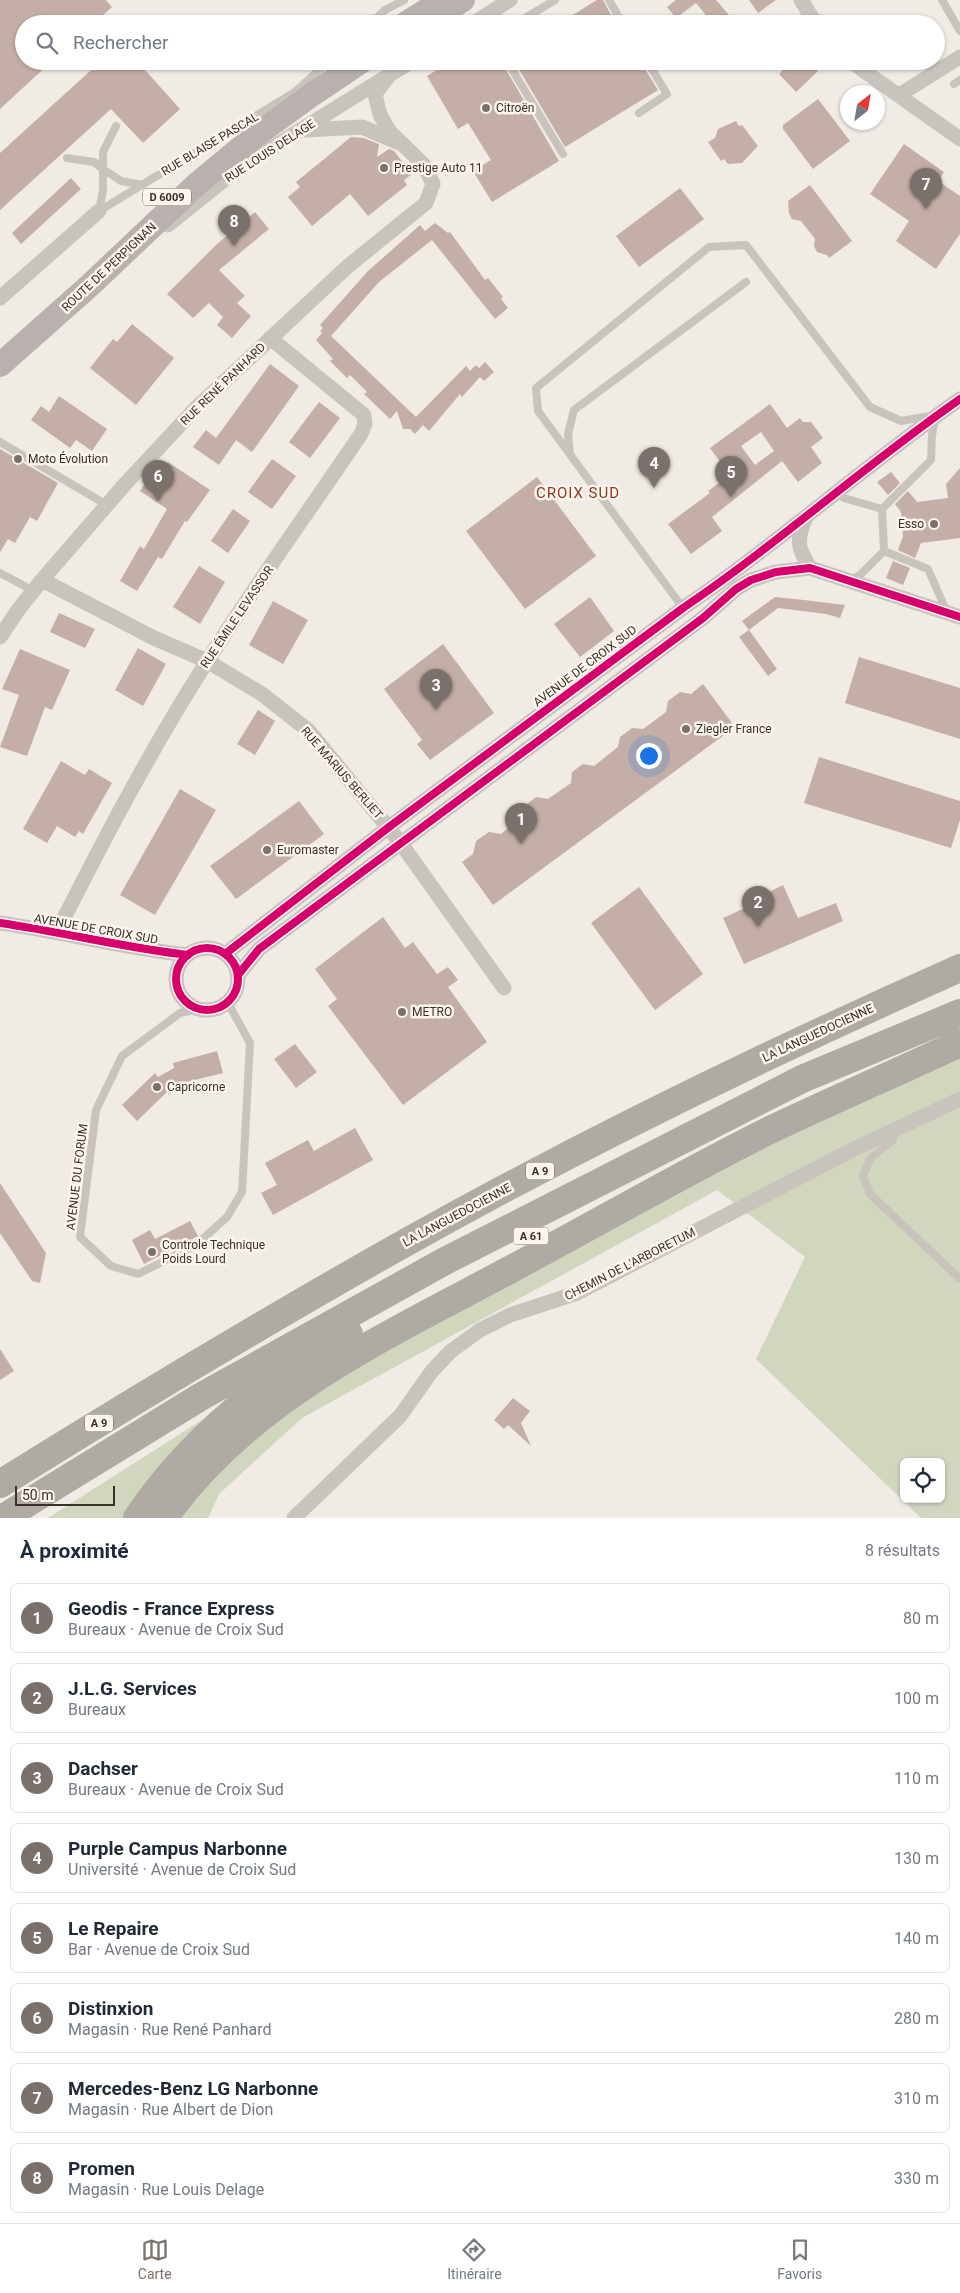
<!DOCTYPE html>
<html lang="fr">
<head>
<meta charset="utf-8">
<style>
	body { margin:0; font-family:Roboto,sans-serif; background:#f6f6f7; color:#1f2937 }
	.controls { position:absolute; right:15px; bottom:15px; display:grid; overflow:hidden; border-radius:8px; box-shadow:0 1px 4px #0004 }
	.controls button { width:45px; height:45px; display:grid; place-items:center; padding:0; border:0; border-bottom:1px solid #e0e1e3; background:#fff; color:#1f2937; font:25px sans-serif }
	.compass { position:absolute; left:840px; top:85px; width:45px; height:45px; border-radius:50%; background:#fff; box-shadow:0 1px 4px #0004; rotate:31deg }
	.scale { position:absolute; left:15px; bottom:12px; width:100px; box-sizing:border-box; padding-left:5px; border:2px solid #3b302b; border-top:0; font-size:14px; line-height:18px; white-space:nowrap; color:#3b302b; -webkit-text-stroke:4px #fbf5ee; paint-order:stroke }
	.you { position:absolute; left:648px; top:755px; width:18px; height:18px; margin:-12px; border:4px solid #fff; border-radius:50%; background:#1a73e8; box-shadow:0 0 0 8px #1a73e833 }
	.badge { display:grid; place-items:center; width:32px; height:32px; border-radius:50%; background:#7a716c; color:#fff; font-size:16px; font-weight:700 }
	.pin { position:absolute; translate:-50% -41px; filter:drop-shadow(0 1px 2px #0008) }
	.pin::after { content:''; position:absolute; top:26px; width:18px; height:15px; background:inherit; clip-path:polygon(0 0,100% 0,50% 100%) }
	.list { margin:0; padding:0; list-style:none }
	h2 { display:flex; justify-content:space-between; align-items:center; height:65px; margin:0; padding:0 20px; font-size:21px }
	h2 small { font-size:16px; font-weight:400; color:#747a83 }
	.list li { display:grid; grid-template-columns:32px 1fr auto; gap:15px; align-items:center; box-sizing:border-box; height:70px; margin:0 10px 10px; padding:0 10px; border:1px solid #e0e1e3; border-radius:8px }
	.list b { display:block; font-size:19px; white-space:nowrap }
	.list p { margin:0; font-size:16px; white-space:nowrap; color:#747a83 }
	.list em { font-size:16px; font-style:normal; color:#747a83 }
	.icon { flex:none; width:28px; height:28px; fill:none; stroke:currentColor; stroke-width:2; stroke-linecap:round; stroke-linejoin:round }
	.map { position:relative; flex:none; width:960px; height:1518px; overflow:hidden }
	.search { position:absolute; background:#fff; box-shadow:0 1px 4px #0004; left:15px; right:15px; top:15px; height:55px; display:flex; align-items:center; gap:12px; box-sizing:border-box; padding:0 18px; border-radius:28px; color:#747a83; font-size:19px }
	.sheet { height:705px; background:#fff }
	nav { display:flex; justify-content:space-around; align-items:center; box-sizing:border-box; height:70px; border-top:1px solid #e0e1e3; background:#fff; font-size:14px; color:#747a83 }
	nav a { display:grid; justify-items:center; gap:2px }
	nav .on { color:#7a716c }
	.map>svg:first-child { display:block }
	.green { fill:#d1d6bf; fill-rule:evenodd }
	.building { fill:#c3afa7; fill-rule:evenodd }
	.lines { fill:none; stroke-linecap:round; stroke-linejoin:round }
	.service { stroke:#c9c3be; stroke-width:8 }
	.minor { stroke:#c9c3be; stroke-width:15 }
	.primary { stroke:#b8b1ad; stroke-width:24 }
	.motorway { stroke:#afaaa4; stroke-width:28 }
	.cycleway-casing { stroke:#fbf5ee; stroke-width:11 }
	.cycleway { stroke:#d6006c; stroke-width:8 }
	.poi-dot { fill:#7a716c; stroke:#fbf5ee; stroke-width:2 }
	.labels { text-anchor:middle; stroke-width:5; stroke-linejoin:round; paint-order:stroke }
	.shield { fill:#fbf5ee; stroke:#756b66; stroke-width:1 }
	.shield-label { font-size:11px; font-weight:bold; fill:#3b302b }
	.poi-label { font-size:12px; fill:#3b302b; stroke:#fbf5ee; text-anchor:start }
	.street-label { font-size:12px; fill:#3b302b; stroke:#fbf5ee }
	.quarter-label { font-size:15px; letter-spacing:1px; fill:#8c3b22; stroke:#fbf5ee }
</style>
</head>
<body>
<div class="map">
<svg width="960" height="1518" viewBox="0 0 960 1518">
	<rect width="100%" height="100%" fill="#f0ebe5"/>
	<!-- green -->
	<path class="green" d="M960,1032V1518H921L756,1359L805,1257L717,1190L302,1418L219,1494L208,1518H153L259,1404ZM904,1462H941V1499H904Z
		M221,1408L125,1518H48Z"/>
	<!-- building -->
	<path class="building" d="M0,0H106L112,7L99,19L103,24H24V61H52L0,109Z
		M597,0H603L616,24H558Z
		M676,0H716L729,15L718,24H713L696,3L676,18L667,7Z
		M749,0H776L758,13Z
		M101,61H137L180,109L143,143L111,109L0,210V153Z
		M451,61H501L559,161L492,202L473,171L491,160L468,123L458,129L427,76Z
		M514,61H640L658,90L565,147Z
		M774,61H809L818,71L796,92L779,74L782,71Z
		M818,99L850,141L813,169L783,129V125Z
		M736,121L739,126L742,125L758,146L742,163L728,164L724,159L721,161L708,142L715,138L718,129Z
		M351,137L363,138L379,144L377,157L389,149L394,151L412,174L404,180L407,185L368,216L350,194L312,226L288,197L300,187L296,182Z
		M904,144L944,172L938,181L960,196V234L936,269L896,241L909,221L870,194Z
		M71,178L81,189L21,244L12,233Z
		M810,185L852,241L829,258L827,255L817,252L814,246L815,239L801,221L792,219L789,213L788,201Z
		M680,188L704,219L639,267L616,236Z
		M255,212L269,229L219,270L245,296L237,303L251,316L232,338L217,325L223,317L209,303L193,318L167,294L217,244Z
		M435,223L448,233L450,232L485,280L488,278L503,297L501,299L508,308L495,319L432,240L379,282L331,336L416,417L466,366L470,371L476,365L479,368L485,362L494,372L484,381L480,377L462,397L460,394L429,431L423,425L415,434L410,429H403L397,411L390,419L364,394L367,392L350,375L347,378L330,361L333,359L316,340L322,333L320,331L323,328L320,325L368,271L420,225L425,231Z
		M132,324L174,358L136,405L90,368L113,339L117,342Z
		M270,364L299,386L252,452L236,440L219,465L193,447L206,430L216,438Z
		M59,396L107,429L92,451L76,440L70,448L31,420L41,406L49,412Z
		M319,402L340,418L310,458L289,442Z
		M770,404L787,428L800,418L803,422H811L823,438L811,447L822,463L798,482L782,461L712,517L722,531L691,554L668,524L710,493L708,491L730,475L710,448ZM761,432L774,451L755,465L741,446Z
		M0,449L58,483L37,521L30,517L15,543L8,539L0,552Z
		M272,459L296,476L272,509L248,492Z
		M168,462L210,490L187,522L185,521L162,559L158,557L137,591L120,581L140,546L144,549L167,509L140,491L146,482L152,486Z
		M960,468V538L921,543L915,558L898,550L903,536L901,512L895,504L908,491L917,502L948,498L946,484Z
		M891,472L900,483L888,495L877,482Z
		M537,477L596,556L525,609L466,531Z
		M233,509L250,521L228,553L211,541Z
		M893,561L910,568L903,585L886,578Z
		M199,566L225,582L200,624L173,607Z
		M590,597L614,631L580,657L554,624Z
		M775,597L804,600L845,605L840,618L826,614L778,608L749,630L742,621Z
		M273,601L308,620L283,664L249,645Z
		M59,613L95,629L85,648L50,632Z
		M749,630L777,669L768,676L739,637Z
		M443,644L494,713L430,760L417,744L422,740L384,689Z
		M138,648L166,664L143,706L115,690Z
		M20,649L70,670L52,710L45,707L27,756L0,747L19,695L2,689Z
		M859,657L960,688V739L845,703Z
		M703,684L735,727L493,905L462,862L473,854L476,841L489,832L501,834L521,818L523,807L536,797L548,799L558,792L571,783L572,772L583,764L594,766L618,747L620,737L632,728L643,729L666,712L668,701L680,692L691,694Z
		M258,710L275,721L255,755L237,744Z
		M819,757L960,801V820L951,848L804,803Z
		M61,761L85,775L89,769L112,783L83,834L79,831L75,837L57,826L47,843L23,829Z
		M180,789L216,810L155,915L120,895Z
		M299,801L324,834L236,899L210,866Z
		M783,885L798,918L836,903L843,921L744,964L723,918L769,897L767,893Z
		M639,887L703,974L655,1010L591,923Z
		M383,917L405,948L413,942L437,974L448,967L458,980L448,987L487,1042L403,1105L328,1006L337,999L315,969Z
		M295,1044L317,1072L296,1088L274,1059Z
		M217,1051L223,1073L179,1084L170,1089L137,1121L122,1105L155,1073L158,1077L174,1068L173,1063Z
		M355,1128L373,1160L273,1215L261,1193L277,1185L265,1163L308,1140L314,1151Z
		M0,1183L46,1253L40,1283L32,1281L0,1233Z
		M190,1221L198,1236L144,1264L132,1240L150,1230L155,1239Z
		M0,1349L14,1371L0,1380Z
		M513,1398L530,1411L521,1423L531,1446L508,1425L504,1429L494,1420Z"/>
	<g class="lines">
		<!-- service -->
		<path class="service" d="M609,0L623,24
			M942,0L960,31
			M370,24L385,10L404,0
			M515,24L555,0
			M507,61L563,154
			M954,84L960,80
			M639,113L667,94L647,61
			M116,126L103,152V169L121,181L143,185
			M67,158L94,162L103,169V190L99,211
			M99,211L295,92L329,61
			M0,442L107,505
			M570,454L568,434L574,410L746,282
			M836,492L844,498L882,509
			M884,551L928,569L946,610
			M0,573L34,591
			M683,608L538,411L536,388L709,247L746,245L870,407L901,421L936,415L932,435L931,460L882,509L884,551L860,575L850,580
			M199,1009L180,1013L122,1056L96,1110L80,1237L111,1266L138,1274L196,1245L227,1217L242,1192L250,1043L228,1003
			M894,1131L893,1140L870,1159L863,1176L870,1194L960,1279"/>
		<!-- minor -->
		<path class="minor" d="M801,0L816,24
			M472,24L510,0
			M850,61L960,139
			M899,95L960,57
			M305,130L362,127L397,142
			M168,225L239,168L412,61
			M0,298L99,211
			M806,517C796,540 797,547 810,568
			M42,580L154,638L207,661L262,694L309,731L400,842L504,988
			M0,637L18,610L42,580L126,483L195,409L347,267L426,203L433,184L424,165L390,132L380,115L375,94L388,77
			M0,923C63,932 125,948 188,955
			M57,932C104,839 152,747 208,660C257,583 310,509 361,434L365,424L364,415L270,338
			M176 979a31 31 0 1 1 62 0a31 31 0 1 1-62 0Z
			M225,954L389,827L683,608C779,543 865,465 960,399
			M238,975L259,949L703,618L736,589L751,580L776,572L810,568L960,617
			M294,1518L400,1416L432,1371L451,1351L480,1330L510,1315L577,1293L850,1151L960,1099"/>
		<!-- primary -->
		<path class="primary" d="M405,24L435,5
			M424,24L463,0
			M0,365L88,287L197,184L255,136L310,96L362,61"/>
		<!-- motorway -->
		<path class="motorway" d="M0,1484C133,1401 268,1320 405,1243C585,1142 771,1052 960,968
			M3,1518L202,1396L445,1261L802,1079L960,1013
			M137,1518C168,1472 209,1430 252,1396C282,1372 317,1354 349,1334
			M164,1518C252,1393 398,1331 528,1260C608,1217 687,1171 768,1131C831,1101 896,1073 960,1043"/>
		<defs>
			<path id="cycleway" d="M0,923C63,932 125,948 188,955
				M176 979a31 31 0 1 1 62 0a31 31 0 1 1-62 0Z
				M225,954L389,827L683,608C779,543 865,465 960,399
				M238,975L259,949L703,618L736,589L751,580L776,572L810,568L960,617"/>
		</defs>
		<!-- cycleway casing -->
		<use href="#cycleway" class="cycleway-casing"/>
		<!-- cycleway -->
		<use href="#cycleway" class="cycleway"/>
	</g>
	<!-- markers -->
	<g class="poi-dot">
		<circle cx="486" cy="108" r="5"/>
		<circle cx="384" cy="168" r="5"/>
		<circle cx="18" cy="459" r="5"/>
		<circle cx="934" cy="524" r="5"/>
		<circle cx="686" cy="729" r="5"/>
		<circle cx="267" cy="850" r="5"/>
		<circle cx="402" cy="1012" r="5"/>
		<circle cx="157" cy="1087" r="5"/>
		<circle cx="152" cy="1252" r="5"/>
	</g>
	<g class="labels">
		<!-- shield labels -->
		<g class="shield">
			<rect x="143" y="188.5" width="48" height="17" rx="4"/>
			<rect x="526" y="1162.5" width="28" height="17" rx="4"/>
			<rect x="513.5" y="1227.5" width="35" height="17" rx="4"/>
			<rect x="85" y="1414.5" width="28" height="17" rx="4"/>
		</g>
		<g class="shield-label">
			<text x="167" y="201">D 6009</text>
			<text x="540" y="1175">A 9</text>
			<text x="531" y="1240">A 61</text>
			<text x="99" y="1427">A 9</text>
		</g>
		<!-- poi labels -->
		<g class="poi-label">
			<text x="496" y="112">Citroën</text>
			<text x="394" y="172">Prestige Auto 11</text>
			<text x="28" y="463">Moto Évolution</text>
			<text x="924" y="528" text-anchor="end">Esso</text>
			<text x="696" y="733">Ziegler France</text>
			<text x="277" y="854">Euromaster</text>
			<text x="412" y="1016">METRO</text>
			<text x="167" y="1091">Capricorne</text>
			<text x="162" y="1249">Controle Technique<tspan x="162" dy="14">Poids Lourd</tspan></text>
		</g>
		<!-- street labels -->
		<g class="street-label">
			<text transform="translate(210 144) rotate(-31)" y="4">RUE BLAISE PASCAL</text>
			<text transform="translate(270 151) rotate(-33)" y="4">RUE LOUIS DELAGE</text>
			<text transform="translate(109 267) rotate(-43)" y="4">ROUTE DE PERPIGNAN</text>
			<text transform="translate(223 384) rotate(-44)" y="4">RUE RENÉ PANHARD</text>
			<text transform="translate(237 617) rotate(-56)" y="4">RUE ÉMILE LEVASSOR</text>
			<text transform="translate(585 666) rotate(-37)" y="4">AVENUE DE CROIX SUD</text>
			<text transform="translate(342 773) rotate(49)" y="4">RUE MARIUS BERLIET</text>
			<text transform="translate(96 929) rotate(10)" y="4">AVENUE DE CROIX SUD</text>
			<text transform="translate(818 1033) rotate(-25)" y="4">LA LANGUEDOCIENNE</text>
			<text transform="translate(77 1177) rotate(-83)" y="4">AVENUE DU FORUM</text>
			<text transform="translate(457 1215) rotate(-28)" y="4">LA LANGUEDOCIENNE</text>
			<text transform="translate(630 1264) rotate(-27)" y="4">CHEMIN DE L'ARBORETUM</text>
		</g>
		<!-- quarter labels -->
		<g class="quarter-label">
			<text x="578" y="498">CROIX SUD</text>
		</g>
	</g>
</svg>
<div class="controls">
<button><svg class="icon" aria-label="locate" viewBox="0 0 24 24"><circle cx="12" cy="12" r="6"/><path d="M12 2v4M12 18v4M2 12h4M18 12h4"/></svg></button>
</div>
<svg class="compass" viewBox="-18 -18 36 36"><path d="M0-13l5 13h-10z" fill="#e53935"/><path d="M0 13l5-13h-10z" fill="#747a83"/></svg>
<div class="scale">50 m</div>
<div class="you"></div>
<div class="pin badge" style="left:521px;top:844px">1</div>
<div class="pin badge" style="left:758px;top:927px">2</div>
<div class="pin badge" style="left:436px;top:710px">3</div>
<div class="pin badge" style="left:654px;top:488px">4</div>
<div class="pin badge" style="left:731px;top:497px">5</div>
<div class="pin badge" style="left:158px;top:501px">6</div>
<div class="pin badge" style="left:926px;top:209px">7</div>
<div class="pin badge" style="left:234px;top:246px">8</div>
<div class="search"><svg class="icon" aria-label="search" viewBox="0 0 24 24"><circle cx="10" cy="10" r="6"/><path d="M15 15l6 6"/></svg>Rechercher</div>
</div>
<section class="sheet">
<h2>À proximité<small>8 résultats</small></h2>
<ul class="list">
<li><span class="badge">1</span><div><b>Geodis - France Express</b><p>Bureaux · Avenue de Croix Sud</p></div><em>80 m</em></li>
<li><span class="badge">2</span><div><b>J.L.G. Services</b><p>Bureaux</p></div><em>100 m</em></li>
<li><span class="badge">3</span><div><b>Dachser</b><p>Bureaux · Avenue de Croix Sud</p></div><em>110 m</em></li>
<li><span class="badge">4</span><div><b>Purple Campus Narbonne</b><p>Université · Avenue de Croix Sud</p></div><em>130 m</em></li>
<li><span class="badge">5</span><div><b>Le Repaire</b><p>Bar · Avenue de Croix Sud</p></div><em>140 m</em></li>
<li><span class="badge">6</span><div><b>Distinxion</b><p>Magasin · Rue René Panhard</p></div><em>280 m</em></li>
<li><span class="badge">7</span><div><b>Mercedes-Benz LG Narbonne</b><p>Magasin · Rue Albert de Dion</p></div><em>310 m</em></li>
<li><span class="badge">8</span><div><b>Promen</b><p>Magasin · Rue Louis Delage</p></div><em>330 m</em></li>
</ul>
</section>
<nav>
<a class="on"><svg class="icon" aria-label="map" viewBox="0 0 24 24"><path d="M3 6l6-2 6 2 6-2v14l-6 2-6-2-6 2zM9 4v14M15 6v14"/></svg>Carte</a>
<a><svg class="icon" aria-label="directions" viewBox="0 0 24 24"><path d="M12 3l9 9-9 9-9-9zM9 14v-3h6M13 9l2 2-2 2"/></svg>Itinéraire</a>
<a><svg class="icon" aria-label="saved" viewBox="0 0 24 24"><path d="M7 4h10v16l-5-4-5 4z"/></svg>Favoris</a>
</nav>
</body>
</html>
